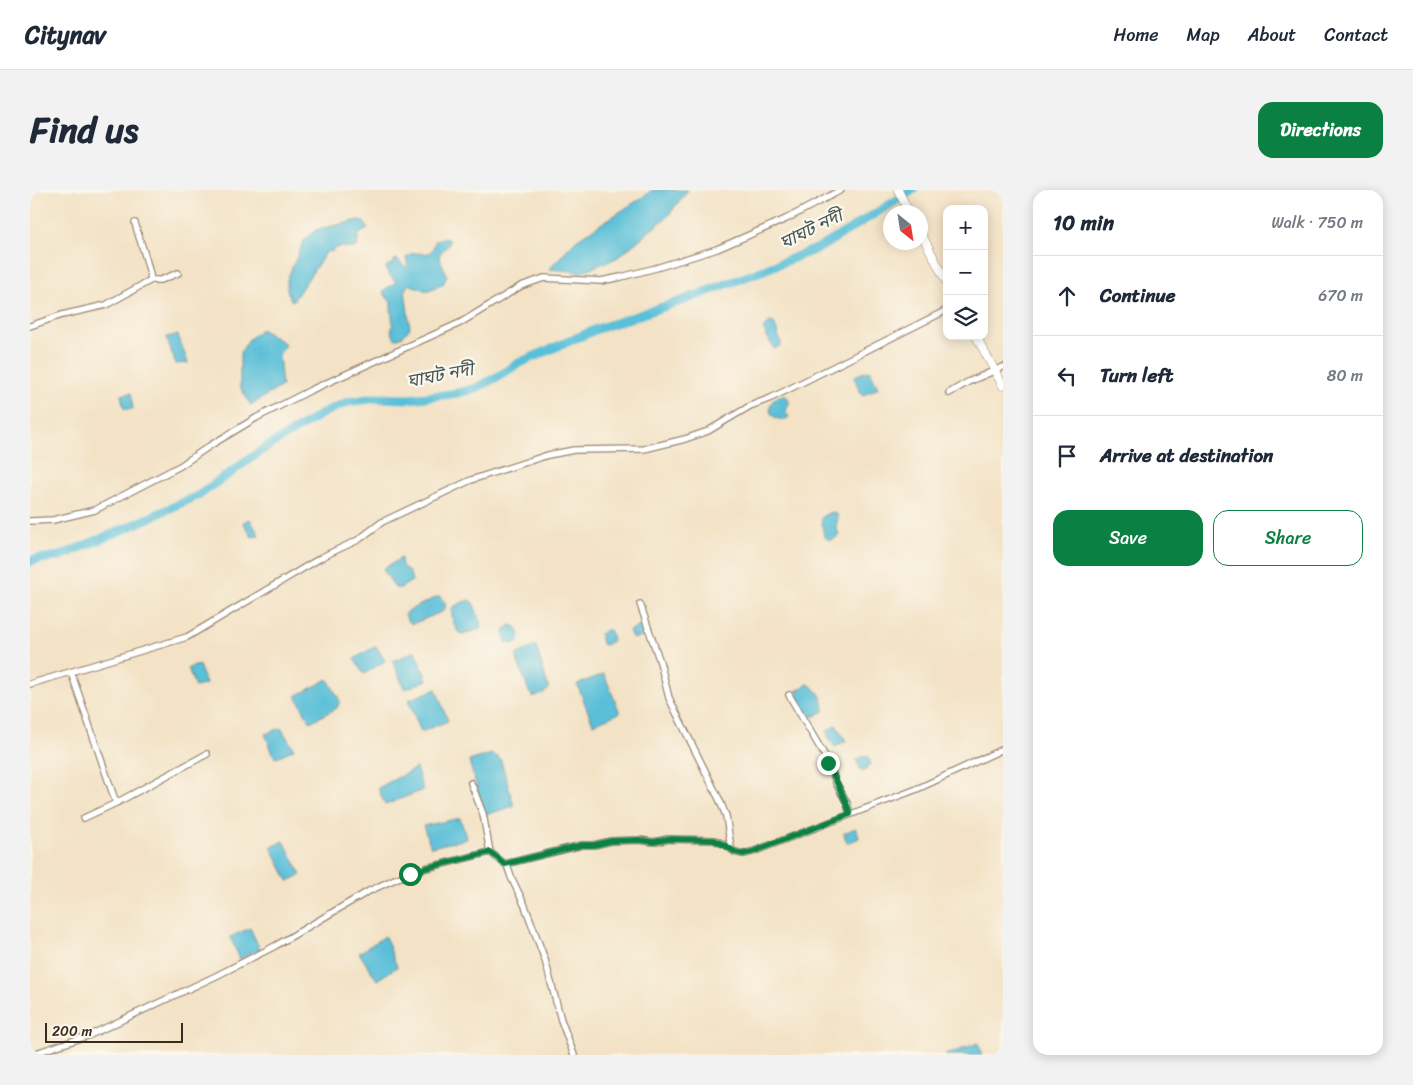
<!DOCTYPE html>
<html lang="en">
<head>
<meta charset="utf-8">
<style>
	body { margin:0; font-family:Sriracha,"Noto Sans Bengali",sans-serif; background:#f2f2f3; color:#1f2937 }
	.controls { position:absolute; right:15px; top:15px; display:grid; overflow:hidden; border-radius:10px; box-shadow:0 2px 12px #0003 }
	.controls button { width:45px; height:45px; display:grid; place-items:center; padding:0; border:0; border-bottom:1px solid #e0e1e3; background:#fff; color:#1f2937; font:25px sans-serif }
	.compass { position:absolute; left:853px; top:15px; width:45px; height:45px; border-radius:50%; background:#fff; box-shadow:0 2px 12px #0003; rotate:150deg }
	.scale { position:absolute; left:15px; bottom:12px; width:138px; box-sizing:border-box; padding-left:5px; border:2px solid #3b2a1e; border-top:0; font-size:14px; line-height:18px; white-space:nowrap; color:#3b2a1e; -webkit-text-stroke:4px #fbf7ec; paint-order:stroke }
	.stop { position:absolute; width:15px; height:15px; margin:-11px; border:4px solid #0b8043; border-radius:50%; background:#fff }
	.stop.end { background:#0b8043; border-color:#fff; box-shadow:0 1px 5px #0008 }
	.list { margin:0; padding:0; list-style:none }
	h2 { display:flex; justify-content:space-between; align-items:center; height:65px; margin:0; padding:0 20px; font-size:21px }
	h2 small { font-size:16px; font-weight:400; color:#747a83 }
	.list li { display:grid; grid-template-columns:32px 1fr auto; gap:15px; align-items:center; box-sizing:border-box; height:80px; padding:0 20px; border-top:1px solid #e0e1e3 }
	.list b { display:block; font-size:19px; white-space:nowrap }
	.list em { font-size:16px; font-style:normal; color:#747a83 }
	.actions { display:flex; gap:10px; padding:15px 20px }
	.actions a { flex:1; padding:11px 0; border:1px solid #0b8043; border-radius:15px; text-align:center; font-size:18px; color:#0b8043 }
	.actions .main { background:#0b8043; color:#fff }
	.icon { flex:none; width:28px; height:28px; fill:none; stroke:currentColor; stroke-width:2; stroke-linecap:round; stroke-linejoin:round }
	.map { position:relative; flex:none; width:973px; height:865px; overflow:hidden; border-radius:15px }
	header { display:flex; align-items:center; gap:30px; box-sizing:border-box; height:70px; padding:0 25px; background:#fff; border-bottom:1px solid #e0e1e3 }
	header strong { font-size:24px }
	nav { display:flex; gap:28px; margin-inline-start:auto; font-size:18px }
	.intro { display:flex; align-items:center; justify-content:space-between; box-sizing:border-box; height:120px; padding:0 30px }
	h1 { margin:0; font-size:35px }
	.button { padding:12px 22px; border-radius:15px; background:#0b8043; color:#fff; font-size:18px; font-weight:700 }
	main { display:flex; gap:30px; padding:0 30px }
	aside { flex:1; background:#fff; border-radius:15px; box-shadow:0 2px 12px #0003 }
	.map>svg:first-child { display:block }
	.water { fill:#5abfd8; stroke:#4a747b }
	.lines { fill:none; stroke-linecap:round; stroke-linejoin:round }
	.river { stroke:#5abfd8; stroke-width:9 }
	.minor-casing { stroke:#978672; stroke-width:8 }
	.major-casing { stroke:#978672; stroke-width:9 }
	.minor { stroke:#fff; stroke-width:5.5 }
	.major { stroke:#fff; stroke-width:8 }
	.route { stroke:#0b8043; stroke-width:6 }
	.labels { text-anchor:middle; stroke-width:4.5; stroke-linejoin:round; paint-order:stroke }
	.water-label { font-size:18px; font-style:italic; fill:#445756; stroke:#fbf7ec }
</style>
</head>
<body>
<header>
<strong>Citynav</strong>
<nav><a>Home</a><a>Map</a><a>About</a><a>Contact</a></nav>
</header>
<div class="intro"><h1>Find us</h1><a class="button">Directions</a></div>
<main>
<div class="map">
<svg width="973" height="865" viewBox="0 0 973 865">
	<rect width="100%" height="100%" fill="#fbf7ec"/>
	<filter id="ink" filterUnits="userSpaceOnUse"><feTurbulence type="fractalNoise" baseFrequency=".02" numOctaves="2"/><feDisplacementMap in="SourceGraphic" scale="10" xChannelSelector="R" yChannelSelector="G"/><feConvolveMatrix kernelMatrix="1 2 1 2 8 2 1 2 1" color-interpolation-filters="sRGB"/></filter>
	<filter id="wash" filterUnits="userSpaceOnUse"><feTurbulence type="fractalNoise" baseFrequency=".0096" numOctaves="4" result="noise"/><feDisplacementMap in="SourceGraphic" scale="20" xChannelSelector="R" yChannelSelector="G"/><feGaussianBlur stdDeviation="1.12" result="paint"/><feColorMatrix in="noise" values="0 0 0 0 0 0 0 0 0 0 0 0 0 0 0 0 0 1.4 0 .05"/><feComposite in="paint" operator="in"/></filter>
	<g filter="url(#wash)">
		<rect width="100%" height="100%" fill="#f3e2c5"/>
		<!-- water -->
		<path class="water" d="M622,0H658L638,26L587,68L551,82L519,79L546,50L616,5Z
			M329,30L334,32L338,39L329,44L327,57C316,61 312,52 301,62L297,61L263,111L260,109L257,99V89L275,49L286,40Z
			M413,48L419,50C421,57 411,59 409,66L417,86L413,94L397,101L378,94L375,100L380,138L373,146L365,149L361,141C365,131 360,123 361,112L353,103L354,100L366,92L357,82L356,77L358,75L363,74L364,70L367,69L375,77L378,75L376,68C384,58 392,67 400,62C404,59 404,54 406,50Z
			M739,132L744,133L751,152V155L744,159L733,139Z
			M231,139L256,154L249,165L252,196L221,215L210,197V163L219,149Z
			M148,145L158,173L146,174L136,147Z
			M840,180L848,198L832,206L824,187L827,185Z
			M101,203L103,219H94L91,205Z
			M753,205L757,207C762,214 756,216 756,223L759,226L756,230C735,230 735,209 753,205Z
			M801,322L807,324L808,328L806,336L809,345L804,349L799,350L794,346L791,329L793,326Z
			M220,329L229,345L222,347L213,332Z
			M371,368L372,376C378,380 381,383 382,391L370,398H365L353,379Z
			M409,406C415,412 417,413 414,421L382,434L377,430L375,424L377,421Z
			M440,410L443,413L452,434L450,439L434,444L429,443C424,436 420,427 423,417L433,412Z
			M481,435L486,437L490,444L488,452L485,454L476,452L474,444L475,439Z
			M612,435L616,441V445L607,448H602L599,441Z
			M576,440H579L583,448L582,451L576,455L572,454L570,444Z
			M346,456L355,471L334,484L324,469Z
			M506,456L519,499C514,503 510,507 502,506L499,502L487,469V464Z
			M385,461L397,490L376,499L374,498L363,471Z
			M169,475L176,494L165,497L158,478Z
			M574,484L590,523L563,534L547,494Z
			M298,489L310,511L307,518L280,532L266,506Z
			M778,494C789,500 794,509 794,521L783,527C772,520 771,512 766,501Z
			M406,499L418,531L391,542L378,510Z
			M806,535L816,551L805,557L798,546L797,541Z
			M251,538L264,559L245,568L235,544Z
			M461,564L468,567L471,571L484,616L455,625L439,571Z
			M837,565L841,574L838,575L836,580L832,582L826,570Z
			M386,578L393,600L355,615L348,598Z
			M430,628L437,649L401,657L393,636Z
			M825,638L827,640L829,648L818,653L815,648L814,643Z
			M254,651L271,685L258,691L241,657Z
			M220,738L230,759L210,769L200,747Z
			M355,746L367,777L347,790L329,763Z
			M948,853L952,865H915Z"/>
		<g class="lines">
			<!-- river -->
			<path class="river" d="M0,372L2,370L30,366L101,336L169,305L238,256L295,222L318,212L345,208L378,209L397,207L428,203L446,198L469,186L489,173L567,139L654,110L726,83L791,57L883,0"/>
		</g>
	</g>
	<g filter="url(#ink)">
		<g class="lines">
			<defs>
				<path id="minor" d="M105,33C110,52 118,71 121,90
					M0,136L32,125L76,115L121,90H131L148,83
					M919,203L938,192L973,177
					M0,331L23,330L65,320L150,276L181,255L226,228L281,200L430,133L491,96L514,88L571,91L591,87L626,78L687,59L756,29L811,0
					M610,414L630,472L639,508L690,611L696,626L701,658
					M41,482L86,613
					M0,494L157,447L294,366L328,350L352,332L441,290L518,265L544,260L614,259L655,249L678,241L720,216L741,208L917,120
					M759,505L799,573L806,593L817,613L820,624
					M441,593L453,624L460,662
					M54,628L86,613L177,564
					M475,674L477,675L481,687L495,716L515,770L531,830L544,865
					M0,865L60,845L186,786L245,756L339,701L365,689L396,678L460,662L475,674L552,655H564L581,651L609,650L624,652L638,649L684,650L696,655L705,662L713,664L722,662L887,599L973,559"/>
				<path id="major" d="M868,0L879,22
					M891,43L917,93
					M946,146L973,196"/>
			</defs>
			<!-- minor casing -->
			<use href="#minor" class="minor-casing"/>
			<!-- major casing -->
			<use href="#major" class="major-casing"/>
			<!-- minor -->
			<use href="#minor" class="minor"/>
			<!-- major -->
			<use href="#major" class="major"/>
		</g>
	</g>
	<g class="lines" filter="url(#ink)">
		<!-- route -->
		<path class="route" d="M380,684L396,678L460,662L475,674L552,655H564L581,651L609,650L624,652L638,649L684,650L696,656L705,662L713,664L722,662L820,624C815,607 805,590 798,573"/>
	</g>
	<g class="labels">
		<!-- water labels -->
		<g class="water-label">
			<text transform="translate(781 39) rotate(-26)" y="6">ঘাঘট নদী</text>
			<text transform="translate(410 185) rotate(-11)" y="6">ঘাঘট নদী</text>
		</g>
	</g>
</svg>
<div class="controls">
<button>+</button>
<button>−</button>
<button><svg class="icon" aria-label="layers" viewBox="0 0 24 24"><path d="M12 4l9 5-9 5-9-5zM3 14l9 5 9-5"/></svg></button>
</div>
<svg class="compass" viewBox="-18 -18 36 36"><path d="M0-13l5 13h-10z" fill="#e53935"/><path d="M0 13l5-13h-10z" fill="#747a83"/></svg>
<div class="scale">200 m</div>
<div class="stop" style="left:380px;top:684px"></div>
<div class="stop end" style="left:798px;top:573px"></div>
</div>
<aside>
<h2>10 min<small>Walk · 750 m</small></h2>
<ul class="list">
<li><svg class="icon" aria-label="ahead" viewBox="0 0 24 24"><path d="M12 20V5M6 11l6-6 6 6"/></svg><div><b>Continue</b></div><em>670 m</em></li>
<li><svg class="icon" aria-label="left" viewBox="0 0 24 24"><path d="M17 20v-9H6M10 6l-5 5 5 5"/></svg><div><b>Turn left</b></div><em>80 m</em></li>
<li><svg class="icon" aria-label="arrive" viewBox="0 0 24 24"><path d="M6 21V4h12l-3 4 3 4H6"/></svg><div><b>Arrive at destination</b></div></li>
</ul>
<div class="actions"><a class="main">Save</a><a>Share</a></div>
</aside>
</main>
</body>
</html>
